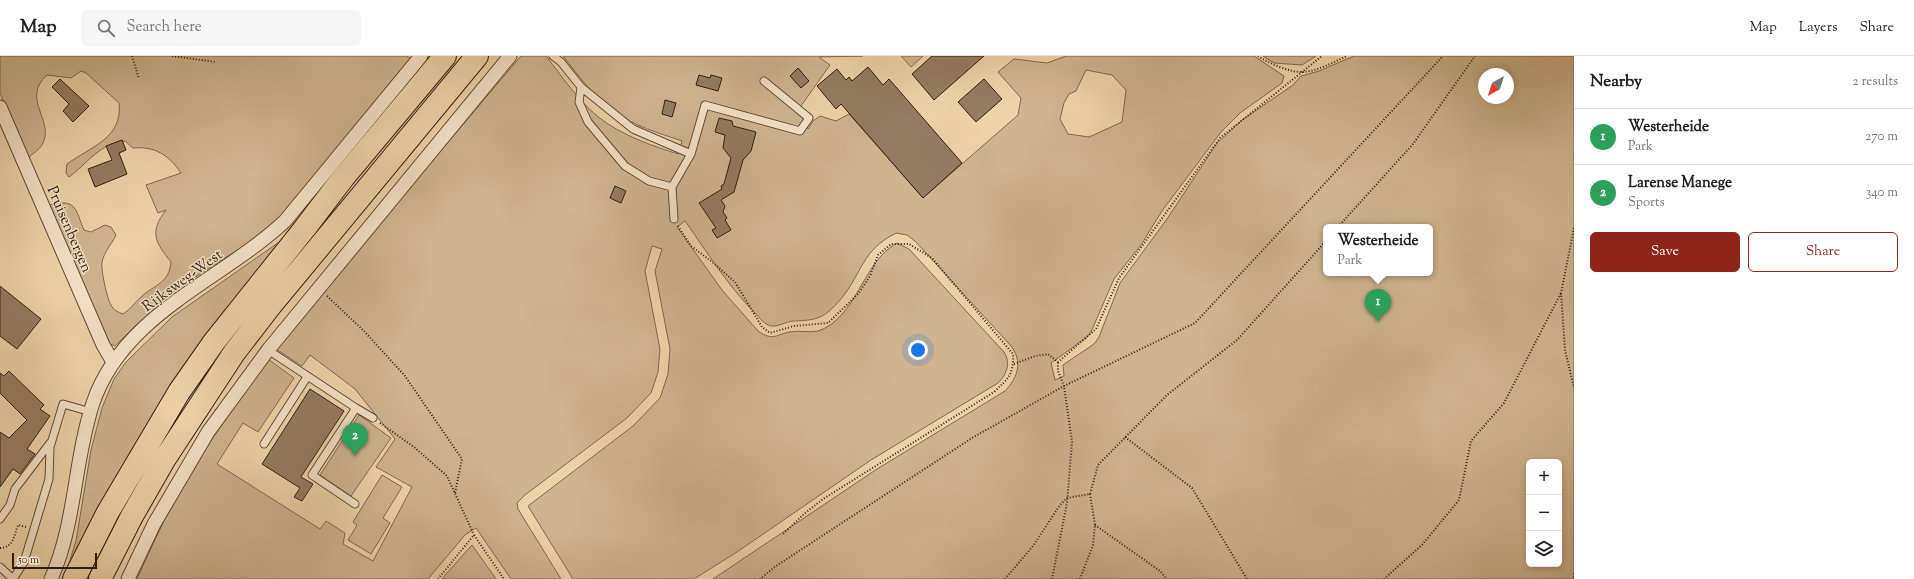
<!DOCTYPE html>
<html lang="en">
<head>
<meta charset="utf-8">
<style>
	body { margin:0; font-family:"Sorts Mill Goudy",serif; background:#f6f6f6; color:#222 }
	.controls { position:absolute; right:12px; bottom:12px; display:grid; overflow:hidden; border-radius:6px; box-shadow:0 2px 6px #0003 }
	.controls button { width:36px; height:36px; display:grid; place-items:center; padding:0; border:0; border-bottom:1px solid #e0e0e0; background:#fff; color:#222; font:20px sans-serif }
	.compass { position:absolute; left:1478px; top:12px; width:36px; height:36px; border-radius:50%; background:#fff; box-shadow:0 2px 6px #0003; rotate:219deg }
	.scale { position:absolute; left:12px; bottom:10px; width:85px; box-sizing:border-box; padding-left:4px; border:2px solid #311e13; border-top:0; font-size:11px; line-height:14px; white-space:nowrap; color:#311e13; -webkit-text-stroke:3px #f4e2c6; paint-order:stroke }
	.you { position:absolute; left:918px; top:294px; width:14px; height:14px; margin:-10px; border:3px solid #fff; border-radius:50%; background:#1a73e8; box-shadow:0 0 0 6px #1a73e833 }
	.badge { display:grid; place-items:center; width:26px; height:26px; border-radius:50%; background:#8f2418; color:#fff; font-size:13px; font-weight:700 }
	.pin { position:absolute; translate:-50% -33px; filter:drop-shadow(0 1px 2px #0008) }
	.pin::after { content:''; position:absolute; top:21px; width:14px; height:12px; background:inherit; clip-path:polygon(0 0,100% 0,50% 100%) }
	.popup { position:absolute; left:1323px; top:168px; width:110px; height:52px; box-sizing:border-box; display:grid; place-content:center; border-radius:6px; background:#fff; filter:drop-shadow(0 1px 3px #0005); font-size:13px; white-space:nowrap; color:#767676 }
	.popup b { font-size:15px; color:#222 }
	.popup::after { content:''; position:absolute; left:50%; top:100%; margin-left:-8px; border:8px solid transparent; border-top-color:#fff }
	.list { margin:0; padding:0; list-style:none }
	h2 { display:flex; justify-content:space-between; align-items:center; height:52px; margin:0; padding:0 16px; font-size:17px }
	h2 small { font-size:13px; font-weight:400; color:#767676 }
	.list li { display:grid; grid-template-columns:26px 1fr auto; gap:12px; align-items:center; box-sizing:border-box; height:56px; padding:0 16px; border-top:1px solid #e0e0e0 }
	.list b { display:block; font-size:15px; white-space:nowrap }
	.list p { margin:0; font-size:13px; white-space:nowrap; color:#767676 }
	.list em { font-size:13px; font-style:normal; color:#767676 }
	.actions { display:flex; gap:8px; padding:12px 16px }
	.actions a { flex:1; padding:9px 0; border:1px solid #8f2418; border-radius:6px; text-align:center; font-size:14px; color:#8f2418 }
	.actions .main { background:#8f2418; color:#fff }
	.icon { flex:none; width:22px; height:22px; fill:none; stroke:currentColor; stroke-width:2; stroke-linecap:round; stroke-linejoin:round }
	.map { position:relative; flex:none; width:1574px; height:523px; overflow:hidden }
	header { display:flex; align-items:center; gap:24px; box-sizing:border-box; height:56px; padding:0 20px; background:#fff; border-bottom:1px solid #e0e0e0 }
	header strong { font-size:19px }
	nav { display:flex; gap:22px; margin-inline-start:auto; font-size:14px }
	.search { width:280px; height:36px; background:#f6f6f6; display:flex; align-items:center; gap:10px; box-sizing:border-box; padding:0 14px; border-radius:6px; color:#767676; font-size:15px }
	main { display:flex }
	aside { flex:1; background:#fff }
	.map>svg:first-child { display:block }
	.green { fill:#ceb48f; stroke:#806951; fill-rule:evenodd }
	.building { fill:#937c60; stroke:#311e13 }
	.lines { fill:none; stroke-linecap:round; stroke-linejoin:round }
	.lane-casing { stroke:#604b38; stroke-width:9 }
	.street-casing { stroke:#604b38; stroke-width:15 }
	.highway-casing { stroke:#311e13; stroke-width:24 }
	.path { stroke:#311e13; stroke-width:2; stroke-dasharray:1 2; stroke-linecap:butt }
	.lane { stroke:#f4e2c6; stroke-width:7 }
	.street { stroke:#f4e2c6; stroke-width:13 }
	.highway { stroke:#eed3a8; stroke-width:22 }
	.labels { text-anchor:middle; stroke-width:3; stroke-linejoin:round; paint-order:stroke }
	.street-label { font-size:15px; fill:#311e13; stroke:#f4e2c6 }
</style>
</head>
<body>
<header>
<strong>Map</strong>
<div class="search"><svg class="icon" aria-label="search" viewBox="0 0 24 24"><circle cx="10" cy="10" r="6"/><path d="M15 15l6 6"/></svg>Search here</div>
<nav><a>Map</a><a>Layers</a><a>Share</a></nav>
</header>
<main>
<div class="map">
<svg width="1574" height="523" viewBox="0 0 1574 523">
	<rect width="100%" height="100%" fill="#eed3a8"/>
	<filter id="stains"><feTurbulence type="fractalNoise" baseFrequency=".005" numOctaves="4"/><feColorMatrix values="0 0 0 0 .2 0 0 0 0 .09 0 0 0 0 .02 0 0 0 .5 -.17"/></filter>
	<radialGradient id="worn" r=".72"><stop offset=".6" stop-color="#630" stop-opacity="0"/><stop offset="1" stop-color="#630" stop-opacity=".3"/></radialGradient>
	<!-- green -->
	<path class="green" d="M0,0H406L411,2L278,163L247,188L178,232L134,271L115,290L110,288L49,149C77,142 75,153 84,174L91,176L105,169L111,171L116,179C112,188 103,197 102,207C101,214 107,243 111,249C113,254 118,256 123,258C131,253 134,247 141,241C155,228 169,228 171,206C155,186 149,176 166,154L158,157L146,129L181,117C169,99 155,90 133,92L125,85C100,87 88,107 69,121L66,117L67,108C92,90 123,82 119,47L86,17L81,15L71,22L47,19C20,43 56,65 42,89C39,94 32,98 28,102L0,37Z
		M521,0H546C564,23 583,52 608,68C630,82 653,90 678,98L682,85C659,77 633,70 614,55C594,41 578,19 563,0H863L819,1L830,9L801,50L808,73L813,65L820,60L836,65L849,58L923,142L1018,59L1021,42L998,16L1014,3L1047,7L1066,0H1254L1284,20L1282,27L1240,57L1221,76L1162,155L1141,189L1114,223L1091,276L1087,281L1051,307L1055,324L1064,320L1063,309L1094,288L1099,281L1120,227L1167,163L1217,87L1242,64L1293,29L1301,20L1319,15L1354,0H1574V523H713L877,413L1005,335C1018,321 1023,306 1011,290L915,185L907,179L896,177C861,195 863,216 841,243C824,262 819,264 794,265C786,265 776,273 768,269C763,267 759,261 755,257C728,230 707,196 685,165L677,171L722,234L758,275C774,286 776,278 790,276C798,274 810,277 818,275C857,262 862,206 897,187L909,193L1004,296C1011,307 1007,318 998,327L871,404L737,496L694,523H573L528,450L633,370L660,342L668,318L670,293L655,215L662,193L652,190L645,215L660,293L658,316L651,337L627,362L525,439L517,447L518,453L561,523H511L476,472L465,479L428,523H137C149,497 160,471 174,446C201,396 235,349 268,303L294,322L258,376L243,367L217,408L320,473L326,465L345,477L343,488L373,505L412,431L376,411L395,383L355,333L310,299L302,310L276,293L383,163ZM1086,14L1112,19L1126,34L1122,66L1089,81L1068,78L1060,63L1064,47L1069,38L1076,35ZM1484,18H1508V42H1484ZM1326,171H1430V217H1326ZM1529,406H1559V508H1529Z
		M901,0H923L911,11Z
		M1263,0H1316L1302,9L1274,7Z
		M292,177L64,523L76,485L91,394L102,352L114,323L126,306L172,261Z
		M359,359L391,382L351,440L320,419Z
		M382,419L402,431L383,462L390,467L371,498L348,484L357,469L353,466Z
		M472,489L496,523H442L446,518Z"/>
	<!-- building -->
	<path class="building" d="M932,0H984L934,44L912,18Z
		M868,11L883,29L889,23L962,107L923,142L841,48L836,53L817,30L837,13L846,24L849,21L852,25Z
		M798,12L809,25L801,32L790,20Z
		M699,19L710,22L711,19L722,22L718,35L696,29Z
		M60,23L89,50L73,66L63,55L69,48L52,31Z
		M984,23L1002,43L976,66L958,46Z
		M665,44L676,47L672,61L662,58Z
		M719,62L732,65L733,70L756,76L751,95L743,104L734,136L721,144L725,150L723,156L727,162L725,164L731,174L717,182L712,174L716,172L699,147L722,133L721,130L724,128L731,102L723,92L725,79L715,76Z
		M122,84L126,94L119,97L127,118L95,131L88,113L112,104L106,90Z
		M615,130L626,135L621,147L610,142Z
		M0,230L41,263L17,293L0,280Z
		M9,315L44,349L40,353L50,360L27,393L35,398L20,418L13,413L0,431V376L9,382L27,364L0,337V317L4,320Z
		M310,333L344,355L301,421L313,428L302,445L294,441L300,432L262,408Z"/>
	<g class="lines">
		<defs>
			<path id="lane" d="M553,0L561,6L581,31L633,73L691,98
				M581,31L579,46L588,66L625,110L649,125L672,131L674,163
				M672,131L691,98L705,49L800,75L809,62L764,25
				M268,294L356,352
				M264,388L307,321
				M355,448L312,419L356,352L373,362
				M0,463L10,449L15,433L50,387
				M0,511L13,523
				M13,523L24,506L49,423L50,391L63,348L91,356"/>
			<path id="street" d="M0,51L103,289L113,306
				M51,523C76,467 74,404 93,347C123,258 221,225 285,165L421,0
				M128,523L154,468L208,376L268,294L510,0"/>
			<path id="highway" d="M74,523L108,456L179,336L214,286L305,172L343,122L445,0
				M100,523L132,460L164,404L234,297L271,249L477,0"/>
		</defs>
		<!-- lane casing -->
		<use href="#lane" class="lane-casing"/>
		<!-- street casing -->
		<use href="#street" class="street-casing"/>
		<!-- highway casing -->
		<use href="#highway" class="highway-casing"/>
		<!-- path -->
		<path class="path" d="M132,0L139,23
			M172,0L216,6
			M1258,0C1268,7 1291,17 1303,16C1318,15 1334,6 1347,0
			M678,170L691,190L711,205L735,226L762,271L770,277L794,270L828,267L858,238L870,220L878,199L891,188H909L932,202L1013,298C1014,318 1008,323 994,336L823,443L804,458L783,478
			M1338,171L1413,88L1475,0
			M1574,172L1561,237L1565,294L1574,332
			M327,240L364,275L405,320L462,403L455,437
			M1014,308L1035,300L1048,298L1058,306L1096,273L1119,222L1220,82L1322,0
			M380,367L414,391L447,420L474,479
			M1125,381L1192,432L1247,523
			M1095,469L1160,515L1167,523
			M0,492C13,492 14,480 18,469L26,471
			M1574,517V523
			M438,523L474,479L504,523
			M760,523L776,510L972,382L1064,330L1195,267L1443,0
			M1005,523L1033,490L1060,449L1067,442L1090,438L1098,409L1167,339L1237,284L1326,185
			M1052,523L1067,447L1072,386L1064,330L1058,315V306
			M1080,523L1093,489L1095,469L1090,438
			M1384,523L1422,489L1459,444L1471,385L1504,347L1561,237"/>
		<!-- lane -->
		<use href="#lane" class="lane"/>
		<!-- street -->
		<use href="#street" class="street"/>
		<!-- highway -->
		<use href="#highway" class="highway"/>
	</g>
	<g class="labels">
		<!-- street labels -->
		<g class="street-label">
			<text transform="translate(70 173) rotate(67)" y="5">Pruisenbergen</text>
			<text transform="translate(182 224) rotate(-36)" y="5">Rijksweg-West</text>
		</g>
	</g>
	<rect width="100%" height="100%" filter="url(#stains)"/>
	<rect width="100%" height="100%" fill="url(#worn)"/>
</svg>
<div class="controls">
<button>+</button>
<button>−</button>
<button><svg class="icon" aria-label="layers" viewBox="0 0 24 24"><path d="M12 4l9 5-9 5-9-5zM3 14l9 5 9-5"/></svg></button>
</div>
<svg class="compass" viewBox="-18 -18 36 36"><path d="M0-13l5 13h-10z" fill="#e53935"/><path d="M0 13l5-13h-10z" fill="#767676"/></svg>
<div class="scale">50 m</div>
<div class="you"></div>
<div class="pin badge" style="left:1378px;top:266px;background:#2e9e5b">1</div>
<div class="popup"><b>Westerheide</b>Park</div>
<div class="pin badge" style="left:355px;top:400px;background:#2e9e5b">2</div>
</div>
<aside>
<h2>Nearby<small>2 results</small></h2>
<ul class="list">
<li><span class="badge" style="background:#2e9e5b">1</span><div><b>Westerheide</b><p>Park</p></div><em>270 m</em></li>
<li><span class="badge" style="background:#2e9e5b">2</span><div><b>Larense Manege</b><p>Sports</p></div><em>340 m</em></li>
</ul>
<div class="actions"><a class="main">Save</a><a>Share</a></div>
</aside>
</main>
</body>
</html>
